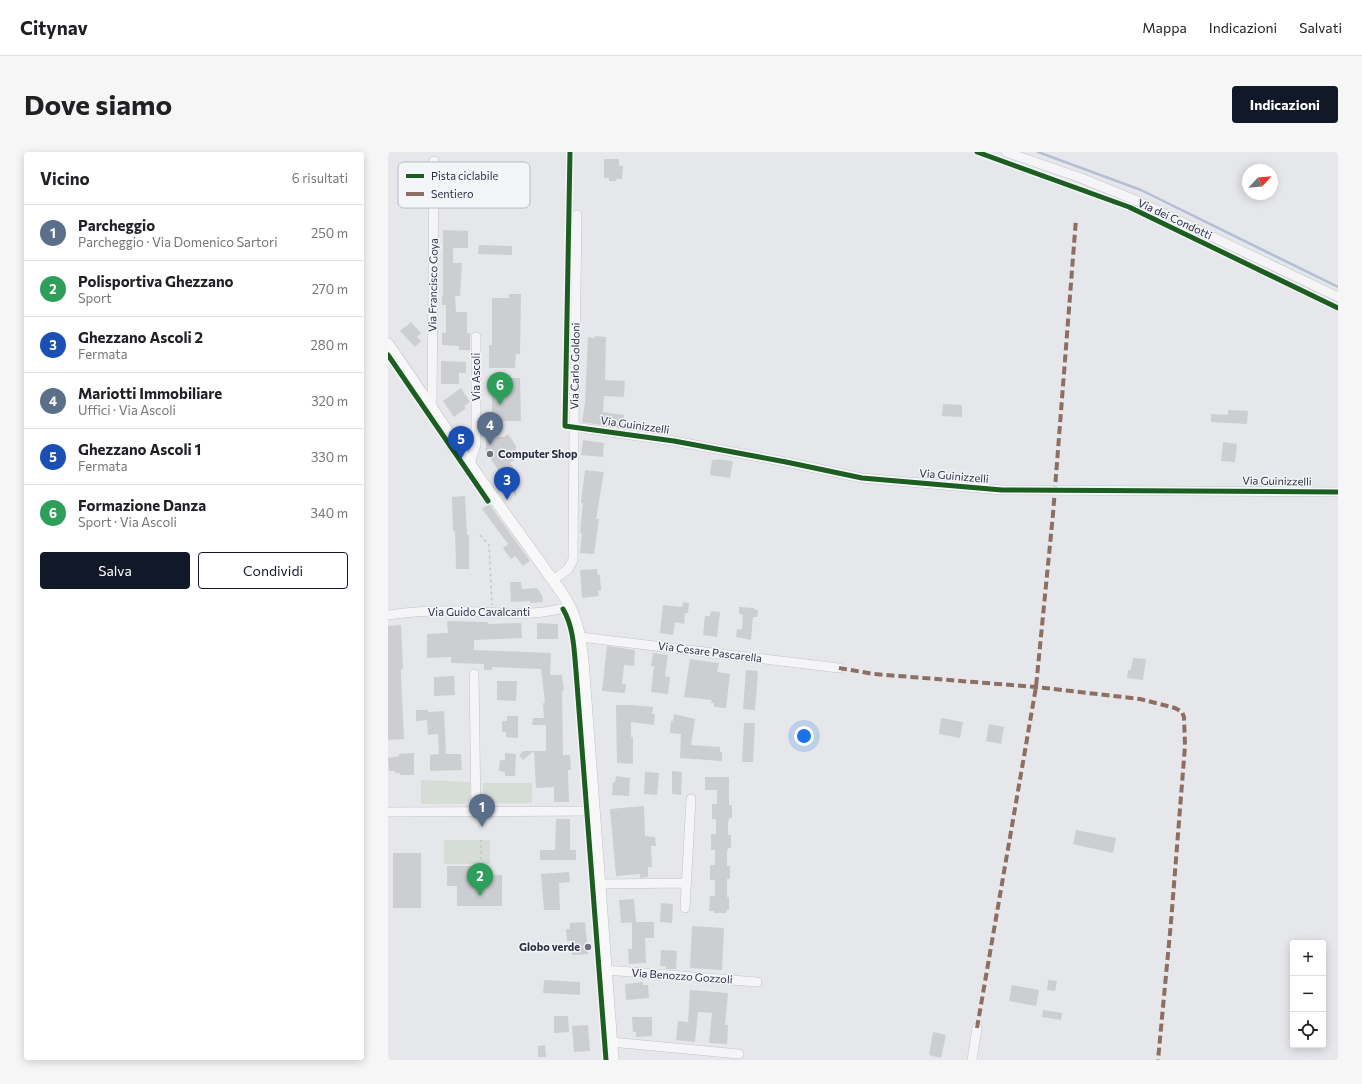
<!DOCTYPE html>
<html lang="it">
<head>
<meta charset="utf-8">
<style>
	body { margin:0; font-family:Commissioner,sans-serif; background:#f6f6f6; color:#202124 }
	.controls { position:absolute; right:12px; bottom:12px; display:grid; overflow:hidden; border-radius:4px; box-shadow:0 2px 10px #0003 }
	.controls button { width:36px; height:36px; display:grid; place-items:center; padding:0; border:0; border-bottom:1px solid #e0e0e0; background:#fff; color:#202124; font:20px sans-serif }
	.compass { position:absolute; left:854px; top:12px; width:36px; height:36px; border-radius:50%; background:#fff; box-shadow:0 2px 10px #0003; rotate:64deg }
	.you { position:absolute; left:416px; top:584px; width:14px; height:14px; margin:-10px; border:3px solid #fff; border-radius:50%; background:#1a73e8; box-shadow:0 0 0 6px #1a73e833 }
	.badge { display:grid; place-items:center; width:26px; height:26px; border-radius:50%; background:#111827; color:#fff; font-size:13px; font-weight:700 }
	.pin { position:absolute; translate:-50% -33px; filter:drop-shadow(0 1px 2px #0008) }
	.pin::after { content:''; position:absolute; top:21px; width:14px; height:12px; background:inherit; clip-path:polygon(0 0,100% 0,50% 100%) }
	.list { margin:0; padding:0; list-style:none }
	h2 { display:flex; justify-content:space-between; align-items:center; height:52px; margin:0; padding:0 16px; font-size:17px }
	h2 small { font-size:13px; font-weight:400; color:#757577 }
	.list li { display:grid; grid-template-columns:26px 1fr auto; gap:12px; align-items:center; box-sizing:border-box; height:56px; padding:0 16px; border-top:1px solid #e0e0e0 }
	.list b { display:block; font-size:15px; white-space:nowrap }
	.list p { margin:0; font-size:13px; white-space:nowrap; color:#757577 }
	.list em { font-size:13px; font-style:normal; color:#757577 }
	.actions { display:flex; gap:8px; padding:12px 16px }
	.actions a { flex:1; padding:9px 0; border:1px solid #111827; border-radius:4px; text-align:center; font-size:14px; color:#111827 }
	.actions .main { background:#111827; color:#fff }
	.icon { flex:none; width:22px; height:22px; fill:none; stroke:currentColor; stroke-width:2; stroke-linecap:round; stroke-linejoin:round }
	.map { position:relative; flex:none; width:950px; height:908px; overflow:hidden; border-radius:4px }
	header { display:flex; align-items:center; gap:24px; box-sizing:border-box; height:56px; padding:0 20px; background:#fff; border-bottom:1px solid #e0e0e0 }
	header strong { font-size:19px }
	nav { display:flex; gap:22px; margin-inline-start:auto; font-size:14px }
	.intro { display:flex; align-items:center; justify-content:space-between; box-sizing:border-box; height:96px; padding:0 24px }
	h1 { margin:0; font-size:28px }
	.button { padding:10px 18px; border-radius:4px; background:#111827; color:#fff; font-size:14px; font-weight:700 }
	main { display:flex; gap:24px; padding:0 24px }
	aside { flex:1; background:#fff; border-radius:4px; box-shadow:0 2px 10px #0003 }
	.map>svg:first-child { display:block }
	.green { fill:#d5ddd6 }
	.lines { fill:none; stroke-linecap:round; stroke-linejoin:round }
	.stream { stroke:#b4bfd4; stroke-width:2.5 }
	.building { fill:#cdced2 }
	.minor-casing { stroke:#c3c4c8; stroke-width:10 }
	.major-casing { stroke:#c2c3c8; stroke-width:12 }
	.path { stroke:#c5c5ca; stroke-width:1.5; stroke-dasharray:3 3; stroke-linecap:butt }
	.minor { stroke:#f5f5f7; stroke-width:9 }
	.major { stroke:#f8f8f8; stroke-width:11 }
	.quiet { stroke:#8d6e63; stroke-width:4; stroke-dasharray:8 4; stroke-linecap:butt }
	.cycleway-casing { stroke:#f4f5f9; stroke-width:8 }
	.cycleway { stroke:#1b5e20; stroke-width:5 }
	.poi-dot { fill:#6c717e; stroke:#f4f5f9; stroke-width:1.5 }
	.labels { text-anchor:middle; stroke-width:3; stroke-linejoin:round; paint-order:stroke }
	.street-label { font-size:11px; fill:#2b3144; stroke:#f4f5f9 }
	.poi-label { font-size:11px; font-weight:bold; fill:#2b3144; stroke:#f4f5f9; text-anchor:start }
	.key { fill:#f4f5f9; stroke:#b8bac3; stroke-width:1 }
	.key-label { font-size:11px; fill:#2b3144 }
</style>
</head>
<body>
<header>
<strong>Citynav</strong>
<nav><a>Mappa</a><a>Indicazioni</a><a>Salvati</a></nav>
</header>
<div class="intro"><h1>Dove siamo</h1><a class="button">Indicazioni</a></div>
<main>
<aside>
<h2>Vicino<small>6 risultati</small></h2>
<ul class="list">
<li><span class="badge" style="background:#5c6f8a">1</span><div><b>Parcheggio</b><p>Parcheggio · Via Domenico Sartori</p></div><em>250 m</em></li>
<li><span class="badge" style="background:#2e9e5b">2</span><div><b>Polisportiva Ghezzano</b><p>Sport</p></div><em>270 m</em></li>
<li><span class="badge" style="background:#1a4fb4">3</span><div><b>Ghezzano Ascoli 2</b><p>Fermata</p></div><em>280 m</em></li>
<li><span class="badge" style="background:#5c6f8a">4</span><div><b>Mariotti Immobiliare</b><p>Uffici · Via Ascoli</p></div><em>320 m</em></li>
<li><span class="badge" style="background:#1a4fb4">5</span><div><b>Ghezzano Ascoli 1</b><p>Fermata</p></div><em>330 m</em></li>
<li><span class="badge" style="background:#2e9e5b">6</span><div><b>Formazione Danza</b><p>Sport · Via Ascoli</p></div><em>340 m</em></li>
</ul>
<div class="actions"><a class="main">Salva</a><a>Condividi</a></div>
</aside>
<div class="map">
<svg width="950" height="908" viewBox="0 0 950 908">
	<rect width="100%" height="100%" fill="#e6e7ea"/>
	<!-- green -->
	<path class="green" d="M33,628L82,630V648L76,652H33Z
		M95,631H144V651H103L99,650L95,644Z
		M56,688H102V712H56Z"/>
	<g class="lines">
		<!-- stream -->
		<path class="stream" d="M650,0L753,38L950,135"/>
	</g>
	<!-- building -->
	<path class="building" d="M216,7H231V14H235L234,27H228V29H221V26H216Z
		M55,78L80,79V96H65V111H74L72,144H67L68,160H79V181H82V198H71V194L54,193V181H58V153H54V145H55Z
		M91,93L124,94V103L90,102Z
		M121,142H133L132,202H128L127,216H101V193H104V146H121Z
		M23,170L33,181L29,185L33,189L27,195L12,179Z
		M207,184L218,185L217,228L237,229L236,245L216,244L215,260L236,263L234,276L194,270L197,251L200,185L207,186Z
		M53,209L78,210V221H71V232H53Z
		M123,226H132L133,269H104V234H123Z
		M73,236L82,250L76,254L78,256L66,265L55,249Z
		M555,252L574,253V265L554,264Z
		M840,258L860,259L859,272L823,270V262L840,263Z
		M120,282L128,294V307L122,311L128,319V345L97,298L98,297V285H116Z
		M195,288L216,291L215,305L193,303Z
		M835,290L849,292L847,310L833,309Z
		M329,307L345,309L342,326L322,323L324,308H329Z
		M197,318L216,320L208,367H211L206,402L192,401L194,381H192L195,351H193Z
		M77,344L79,383H81V417H68L67,379H65L64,345Z
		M101,352L142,409L135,414L127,404L123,407L115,396L120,392L94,357Z
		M209,417L210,423H212L213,438L210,439L211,444L194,446L192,418Z
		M122,430H133L134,437L149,436L154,443L155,450L142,451V449L123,450Z
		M295,450L301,451L300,461H297L296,472L287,470L285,483L272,481L275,453L294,455Z
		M351,455L366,456V457L370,458L369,465H365L363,488L348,485L349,477L354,478L355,463L351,462Z
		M323,459L332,460L329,485L315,483L317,464H322Z
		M59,469L100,470V472L133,471L134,486L86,488V498L163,501L162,523H174L176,539H174L175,603H182L183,618H180L181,650H166V635L148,636L146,599L135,608L131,603L136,599H158V573H144L145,566H156L155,551H157L153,517L104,515V518H96V512L63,511V505L39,506V482L60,481Z
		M149,471L170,472V487H149Z
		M13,473L15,517H13V523L16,587L0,588V474Z
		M219,494L247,498L246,514L236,513L234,532H238L237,541L214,539Z
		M265,501L280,503L277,524L282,525L280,542L263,540L266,514H263Z
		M745,506L758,507L755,528L739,526L740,518H743Z
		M302,507L331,511L329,520L342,522L338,556L326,555V551H323L324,548L296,545Z
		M358,518L370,519L367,558L355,557Z
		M66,524L67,543L46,544V525Z
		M109,529H129L128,549L109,548Z
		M228,553H243L265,555L264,562H267L266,573L243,570V585H245V612L229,611Z
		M28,558H40V560L56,559L58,602H73L74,618L42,619V603L51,602L50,582L40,583L39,568L28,569Z
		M286,562L307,567L303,593L332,595V600H334V609L292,606L293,582L282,581L283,569H285Z
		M119,564H130V586L118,585V580H114V569H119Z
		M553,566L575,570L572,586L551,582Z
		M356,571H367L365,610H354Z
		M601,572L616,575L613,592L598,589Z
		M26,601V623H12V621H7V619H1L0,606L11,604V602Z
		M117,601L128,602L127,624H117V620L111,619L112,608H117Z
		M284,619L294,620L293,643L284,642Z
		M257,620L271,621L269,643L256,642Z
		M228,624L242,626L241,644L224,643L225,630H227Z
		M317,625H341V653H344V666H341V669H340V683H343V696H340L339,700V714H342V727H339V745H341V758H339L338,761H326V759H321L322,744H326L327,742V728H322V713H327V698H323V682H328V667H324V652H329V638H317Z
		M256,654L257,684L267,685L268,694H263L264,715H260V725L252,726V722L228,724L222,657Z
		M168,667H182V698H188V708H152V698H167Z
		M688,678L728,686L725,701L685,692Z
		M5,701H33V756H5Z
		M59,714H101V723H114V754H69V734H59Z
		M181,720L182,730L171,731L172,758H156L153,722Z
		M246,747L248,770L233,771L231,748Z
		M273,751L285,752L284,771L272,770Z
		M197,770L200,802L184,803L183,789H179L178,777H182V771Z
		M244,770H266V786H257L258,811L241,812L240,797H244Z
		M304,774L336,776L334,818L302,816Z
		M273,798L289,799L288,817H278V814H272Z
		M156,828L192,830V843L155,841Z
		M660,828L669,829L667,839L659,838Z
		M255,830V833H260L261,846L238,848L237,832Z
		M624,833L651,838L648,854L621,849Z
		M302,838L340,841L337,873H340L339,892L321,891L324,861L310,860L307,890L288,888L290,869L300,870Z
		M655,858L674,861L673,868L654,865Z
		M166,864H180L181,880L166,881Z
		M244,865H264V884L248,885V880H245Z
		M200,873L202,899L186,900L184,874Z
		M545,880L558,883L553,906L541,903Z
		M157,893L158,905H150V894Z"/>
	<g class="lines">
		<defs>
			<path id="minor" d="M618,0L693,26L752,50L950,145
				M44,257L46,9
				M186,275L286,289L398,310L474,326L614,338L950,340
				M82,312L88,293V185
				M165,428L180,417L185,408L186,275L189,63
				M0,463C23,460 47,458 70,459C105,460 149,466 182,454
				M192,485L451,516
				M86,522L88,659
				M0,660L206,659
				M212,732L298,731
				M297,756L303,647
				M218,818L369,830
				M223,890L351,902
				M584,908L589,876"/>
			<path id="major" d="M0,192L93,328L174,441C189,464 192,482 195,509L225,908"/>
		</defs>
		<!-- minor casing -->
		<use href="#minor" class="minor-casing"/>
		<!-- major casing -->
		<use href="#major" class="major-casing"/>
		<!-- path -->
		<path class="path" d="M92,383L101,393L104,453
			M93,714V688"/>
		<!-- minor -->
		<use href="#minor" class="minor"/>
		<!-- major -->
		<use href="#major" class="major"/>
		<!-- quiet -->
		<path class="quiet" d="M451,516L486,522L648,535L752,547L787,556L794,560L796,565L797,594L783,770L770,908
			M589,876L648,535L665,362L688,67"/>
		<defs>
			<path id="cycleway" d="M182,0L177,274L286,289L398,310L474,326L614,338L950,340
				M589,0L741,55L950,156
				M0,203L100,349
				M175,457C186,476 186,498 188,519L218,908"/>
		</defs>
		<!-- cycleway casing -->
		<use href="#cycleway" class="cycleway-casing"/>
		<!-- cycleway -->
		<use href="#cycleway" class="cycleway"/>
	</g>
	<!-- markers -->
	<g class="poi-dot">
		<circle cx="102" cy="302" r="4"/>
		<circle cx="200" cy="795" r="4"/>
	</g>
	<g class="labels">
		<!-- street labels -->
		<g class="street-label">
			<text transform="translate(787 67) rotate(25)" y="4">Via dei Condotti</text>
			<text transform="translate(45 133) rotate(-89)" y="4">Via Francisco Goya</text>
			<text transform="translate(187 214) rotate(-89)" y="4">Via Carlo Goldoni</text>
			<text transform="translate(88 225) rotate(-90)" y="4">Via Ascoli</text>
			<text transform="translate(247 273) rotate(8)" y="4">Via Guinizzelli</text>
			<text transform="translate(566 324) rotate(5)" y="4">Via Guinizzelli</text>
			<text transform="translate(889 329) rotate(1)" y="4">Via Guinizzelli</text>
			<text x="91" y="464">Via Guido Cavalcanti</text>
			<text transform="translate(322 500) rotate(7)" y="4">Via Cesare Pascarella</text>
			<text transform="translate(294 824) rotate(4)" y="4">Via Benozzo Gozzoli</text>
		</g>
		<!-- poi labels -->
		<g class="poi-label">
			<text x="110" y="306">Computer Shop</text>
			<text x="192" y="799" text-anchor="end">Globo verde</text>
		</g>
	</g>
	<!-- legend -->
	<rect x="10" y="10" width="132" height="46" rx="6" class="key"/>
	<rect x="18" y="22" width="18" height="4" fill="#1b5e20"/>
	<rect x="18" y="40" width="18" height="4" fill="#8d6e63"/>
	<g class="key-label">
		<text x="43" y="28">Pista ciclabile</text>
		<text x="43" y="46">Sentiero</text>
	</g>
</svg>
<div class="controls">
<button>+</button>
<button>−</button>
<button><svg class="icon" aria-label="locate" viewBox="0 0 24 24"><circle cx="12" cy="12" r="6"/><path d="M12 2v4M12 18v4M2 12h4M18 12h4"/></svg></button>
</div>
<svg class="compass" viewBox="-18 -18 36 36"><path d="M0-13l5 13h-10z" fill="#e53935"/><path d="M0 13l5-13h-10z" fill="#757577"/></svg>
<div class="you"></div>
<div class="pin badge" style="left:94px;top:675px;background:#5c6f8a">1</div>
<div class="pin badge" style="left:92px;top:744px;background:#2e9e5b">2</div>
<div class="pin badge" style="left:119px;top:348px;background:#1a4fb4">3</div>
<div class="pin badge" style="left:102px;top:293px;background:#5c6f8a">4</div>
<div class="pin badge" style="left:73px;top:307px;background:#1a4fb4">5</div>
<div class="pin badge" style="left:112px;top:253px;background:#2e9e5b">6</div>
</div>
</main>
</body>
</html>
